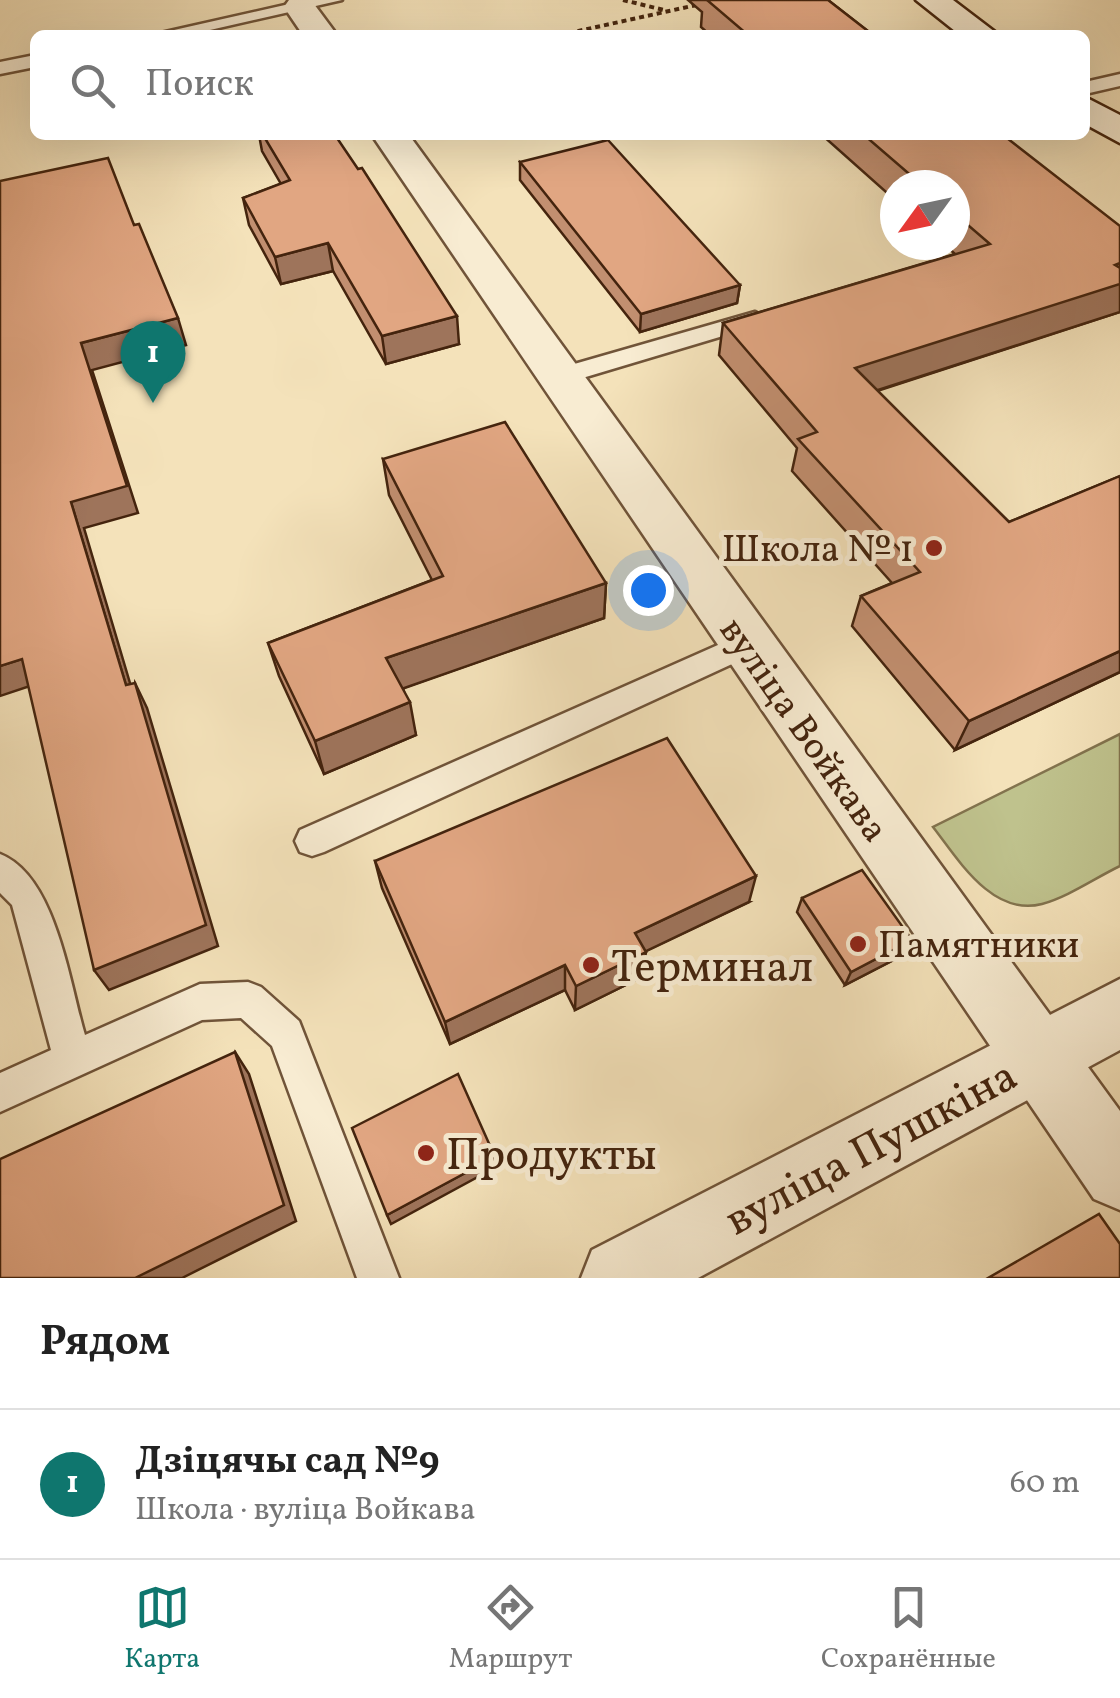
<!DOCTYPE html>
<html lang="ru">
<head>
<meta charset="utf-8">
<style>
	body { margin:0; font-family:Vollkorn,serif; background:#f6f6f6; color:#222 }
	.compass { position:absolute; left:880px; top:170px; width:90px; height:90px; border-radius:50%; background:#fff; box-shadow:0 10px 40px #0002; rotate:237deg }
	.you { position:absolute; left:648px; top:590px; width:35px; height:35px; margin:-25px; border:8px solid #fff; border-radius:50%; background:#1a73e8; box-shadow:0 0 0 15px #1a73e833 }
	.badge { display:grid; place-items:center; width:65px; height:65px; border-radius:50%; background:#0f766e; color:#fff; font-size:32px; font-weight:700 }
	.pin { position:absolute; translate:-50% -82px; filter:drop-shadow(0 2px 5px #0008) }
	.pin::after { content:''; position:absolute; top:52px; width:35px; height:30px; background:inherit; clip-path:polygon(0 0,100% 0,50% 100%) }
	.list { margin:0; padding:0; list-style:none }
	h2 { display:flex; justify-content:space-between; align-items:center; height:130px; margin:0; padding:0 40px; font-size:42px }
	h2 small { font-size:32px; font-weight:400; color:#767676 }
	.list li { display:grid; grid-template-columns:65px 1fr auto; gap:30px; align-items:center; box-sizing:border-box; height:150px; padding:0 40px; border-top:2px solid #e0e0e0 }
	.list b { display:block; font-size:38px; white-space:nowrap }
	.list p { margin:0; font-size:32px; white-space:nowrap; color:#767676 }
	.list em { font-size:32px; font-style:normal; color:#767676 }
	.icon { flex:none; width:55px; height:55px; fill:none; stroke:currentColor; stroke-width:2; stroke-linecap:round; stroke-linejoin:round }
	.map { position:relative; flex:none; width:1120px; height:1278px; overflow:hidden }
	.search { position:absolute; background:#fff; box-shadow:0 10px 40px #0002; left:30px; right:30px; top:30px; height:110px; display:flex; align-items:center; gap:25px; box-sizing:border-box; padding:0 35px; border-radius:15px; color:#767676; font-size:38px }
	.sheet { height:280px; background:#fff }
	nav { display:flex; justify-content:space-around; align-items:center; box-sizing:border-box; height:140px; border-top:2px solid #e0e0e0; background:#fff; font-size:28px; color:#767676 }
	nav a { display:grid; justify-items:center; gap:5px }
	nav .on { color:#0f766e }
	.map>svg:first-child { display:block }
	.green { fill:#bfc28d; stroke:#82734e; stroke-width:2.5 }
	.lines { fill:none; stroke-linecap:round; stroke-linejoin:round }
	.service-casing { stroke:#705439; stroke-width:5 }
	.minor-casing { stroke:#705439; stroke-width:5 }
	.tertiary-casing { stroke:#705439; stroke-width:5 }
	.secondary-casing { stroke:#44240e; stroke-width:5 }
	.path { stroke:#44240e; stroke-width:4; stroke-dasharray:5 4; stroke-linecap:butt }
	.service { fill:#f8ecd2; fill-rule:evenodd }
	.minor { fill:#f8ecd2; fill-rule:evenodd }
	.tertiary { fill:#f8ecd2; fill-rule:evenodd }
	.secondary { fill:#f8ecd2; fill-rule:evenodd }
	.wall { fill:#c28f70; stroke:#44240e; stroke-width:2.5 }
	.shaded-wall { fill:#9e745b; stroke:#44240e; stroke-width:2.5 }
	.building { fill:#e1a682; stroke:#44240e; stroke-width:2.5 }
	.poi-dot { fill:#8f2418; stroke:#f8ecd2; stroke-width:4 }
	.labels { text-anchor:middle; stroke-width:10; stroke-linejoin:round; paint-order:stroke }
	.poi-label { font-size:38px; fill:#44240e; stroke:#f8ecd2; text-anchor:end }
	.street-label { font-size:38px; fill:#44240e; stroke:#f8ecd2 }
	.near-poi-label { font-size:45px; fill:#44240e; stroke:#f8ecd2; text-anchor:start }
	.near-street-label { font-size:45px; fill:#44240e; stroke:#f8ecd2 }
</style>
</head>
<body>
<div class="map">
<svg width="1120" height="1278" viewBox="0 0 1120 1278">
	<rect width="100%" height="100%" fill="#f4e2ba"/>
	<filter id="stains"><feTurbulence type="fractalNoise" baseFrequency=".002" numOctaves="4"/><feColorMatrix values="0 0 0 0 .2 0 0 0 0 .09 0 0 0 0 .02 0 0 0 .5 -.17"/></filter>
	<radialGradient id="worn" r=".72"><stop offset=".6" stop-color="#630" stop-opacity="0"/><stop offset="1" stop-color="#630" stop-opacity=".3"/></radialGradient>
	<!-- green -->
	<path class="green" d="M1120,734V866C1095,878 1068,897 1042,904C992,917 958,859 933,827Z"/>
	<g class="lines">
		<defs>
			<path id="service" d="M307,0H342L188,35H152Z
				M35,55V67L0,74V62Z
				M1120,74V86L1085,94V82Z
				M755,312L767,319L763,324L559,385L547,377L550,371Z
				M745,633L756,637L760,645L756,653L324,852L312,856L300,852L295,841L300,830Z
				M0,854C56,876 69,982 85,1035L200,984L248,982L261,987L299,1021L399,1278H357L272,1046L241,1018L202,1020L0,1112V1073L51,1050L12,905L0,893Z"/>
			<path id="minor" d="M289,0H311L337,35H303L284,7Z
				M372,135H409L1120,1111V1210L1094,1199Z"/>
			<path id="tertiary" d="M1120,979V1050L698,1278H581L592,1250Z"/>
			<path id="secondary" d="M916,0H953L999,35H960Z
				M1085,97L1120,115V143L1085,124Z"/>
		</defs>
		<!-- service casing -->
		<use href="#service" class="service-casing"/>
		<!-- minor casing -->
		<use href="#minor" class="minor-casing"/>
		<!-- tertiary casing -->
		<use href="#tertiary" class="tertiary-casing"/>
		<!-- secondary casing -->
		<use href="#secondary" class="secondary-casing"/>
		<!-- path -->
		<path class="path" d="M623,0L664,10
			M560,35L701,4"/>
		<!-- service -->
		<use href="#service" class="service"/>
		<!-- minor -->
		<use href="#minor" class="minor"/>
		<!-- tertiary -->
		<use href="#tertiary" class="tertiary"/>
		<!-- secondary -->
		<use href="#secondary" class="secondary"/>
	</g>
	<!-- wall -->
	<path class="wall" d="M688,0H828L873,35H710L701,27L702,12Z
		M259,135H335L459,344L386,364L333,271L281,284L249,225L243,198L281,184L262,151Z
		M822,135H1003L1120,312L877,391L1009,522L1120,476V672L955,750L852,626L861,596L892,583L792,471L797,448L719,355L723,323L955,254L945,245H955V185H895V200Z
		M520,162L740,285L737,303L640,332L520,180Z
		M383,459L606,583L604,618L403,688L416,735L324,774L279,676L268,643L432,580L389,495Z
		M375,861L749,902L645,951L642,977L575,1010L565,990L450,1044L382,888Z
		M802,898L912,940L905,954L845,985L797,912Z"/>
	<!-- shaded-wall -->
	<path class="shaded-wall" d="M328,243L333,271L281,284L275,257Z
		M1120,263V312L847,400L855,368Z
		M740,285L737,303L640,332L641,314Z
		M457,316L459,344L386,364L382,336Z
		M178,318L186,345L92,370L138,513L84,528L138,710L126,685L71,502L81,343Z
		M606,583L604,618L393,692L386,658Z
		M1120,651V672L955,750L969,721Z
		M22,659L36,684L0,696V666Z
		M135,683L147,708L218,946L109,990L94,970Z
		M410,702L416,735L324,774L315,741Z
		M756,876L749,902L632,958L635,933Z
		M912,940L905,954L845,985L851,972Z
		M646,952L642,977L575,1010L576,986Z
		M565,965V990L450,1044L445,1022Z
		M235,1052L249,1074L296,1221L182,1278H135Z
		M495,1157L496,1167L391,1224L387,1215Z"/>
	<!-- building -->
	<path class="building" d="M707,0H828L873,35H748Z
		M263,135H335L358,169L362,168L457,316L382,336L328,243L275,257L243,198L290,180Z
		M864,135H1003L1120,226V263L1115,265L1120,268V284L855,368L1009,522L1120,476V651L969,721L861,596L920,572L798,439L817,432L723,323L990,244L955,214V185H922Z
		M608,140L740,285L641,314L520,162Z
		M108,158L134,225L139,224L178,318L81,343L127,486L71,502L126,685L135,683L206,925L94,970L22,659L0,666V181Z
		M505,422L606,583L386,658L410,702L315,741L268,643L443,576L383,459Z
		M667,738L756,876L635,933L646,952L576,986L565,965L445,1022L375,861Z
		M862,870L912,940L851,972L802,898Z
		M235,1052L284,1205L135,1278H0V1159Z
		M458,1074L495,1157L387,1215L352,1128Z
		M1099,1214L1120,1244V1278H988Z"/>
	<!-- markers -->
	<g class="poi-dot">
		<circle cx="934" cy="548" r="10"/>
		<circle cx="858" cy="944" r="10"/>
		<circle cx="591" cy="965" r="10"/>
		<circle cx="426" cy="1153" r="10"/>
	</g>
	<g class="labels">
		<!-- poi labels -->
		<g class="poi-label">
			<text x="914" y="561">Школа № 1</text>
			<text x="878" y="957" text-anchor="start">Памятники</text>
		</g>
		<!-- street labels -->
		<g class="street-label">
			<text transform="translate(805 729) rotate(55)" y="13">вуліца Войкава</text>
		</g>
		<!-- near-poi labels -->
		<g class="near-poi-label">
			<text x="611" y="981">Терминал</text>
			<text x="446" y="1169">Продукты</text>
		</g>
		<!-- near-street labels -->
		<g class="near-street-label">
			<text transform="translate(870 1146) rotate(-28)" y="16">вуліца Пушкіна</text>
		</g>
	</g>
	<rect width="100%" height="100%" filter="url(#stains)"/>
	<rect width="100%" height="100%" fill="url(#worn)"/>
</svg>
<svg class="compass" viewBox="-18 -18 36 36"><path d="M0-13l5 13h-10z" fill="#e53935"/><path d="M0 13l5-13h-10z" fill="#767676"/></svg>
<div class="you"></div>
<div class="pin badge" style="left:153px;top:403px">1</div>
<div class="search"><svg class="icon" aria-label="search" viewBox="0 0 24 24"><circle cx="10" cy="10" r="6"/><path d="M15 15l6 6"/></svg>Поиск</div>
</div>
<section class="sheet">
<h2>Рядом<small></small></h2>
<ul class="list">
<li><span class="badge">1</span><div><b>Дзіцячы сад №9</b><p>Школа · вуліца Войкава</p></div><em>60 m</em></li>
</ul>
</section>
<nav>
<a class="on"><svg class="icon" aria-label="map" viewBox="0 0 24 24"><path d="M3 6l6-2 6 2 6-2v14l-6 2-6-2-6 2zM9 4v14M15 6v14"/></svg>Карта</a>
<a><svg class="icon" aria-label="directions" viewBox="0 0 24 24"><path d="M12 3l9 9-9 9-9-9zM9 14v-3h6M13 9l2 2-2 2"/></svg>Маршрут</a>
<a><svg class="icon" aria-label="saved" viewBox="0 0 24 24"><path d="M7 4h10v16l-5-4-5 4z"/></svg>Сохранённые</a>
</nav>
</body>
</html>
